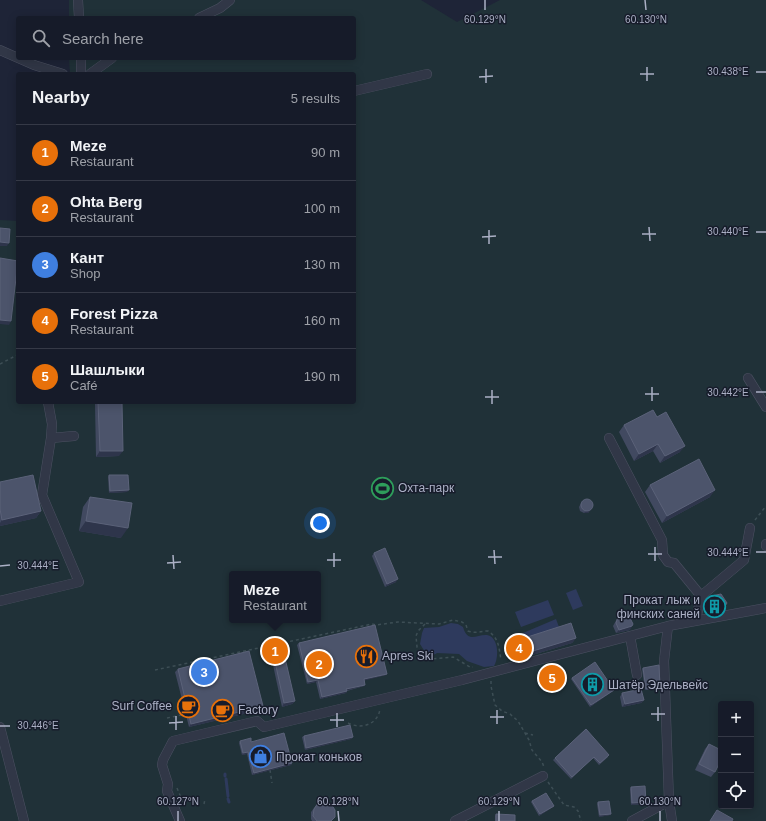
<!DOCTYPE html>
<html lang="en">
<head>
<meta charset="utf-8">
<style>
	body { margin:0; font-family:Helvetica,sans-serif; background:#232835; color:#f1f3f6 }
	.controls { position:absolute; right:12px; bottom:12px; display:grid; overflow:hidden; border-radius:4px; box-shadow:0 2px 10px #0003 }
	.controls button { width:36px; height:36px; display:grid; place-items:center; padding:0; border:0; border-bottom:1px solid #353946; background:#161b29; color:#f1f3f6; font:20px sans-serif }
	.you { position:absolute; left:320px; top:523px; width:14px; height:14px; margin:-10px; border:3px solid #fff; border-radius:50%; background:#1a73e8; box-shadow:0 0 0 6px #1a73e833 }
	.badge { display:grid; place-items:center; width:26px; height:26px; border-radius:50%; background:#7694fe; color:#fff; font-size:13px; font-weight:700 }
	.pin { position:absolute; translate:-50% -50%; border:2px solid #fff; box-shadow:0 1px 4px #0006 }
	.popup { position:absolute; left:229px; top:571px; width:92px; height:52px; box-sizing:border-box; display:grid; place-content:center; border-radius:4px; background:#161b29; filter:drop-shadow(0 1px 3px #0005); font-size:13px; white-space:nowrap; color:#9ea1a8 }
	.popup b { font-size:15px; color:#f1f3f6 }
	.popup::after { content:''; position:absolute; left:50%; top:100%; margin-left:-8px; border:8px solid transparent; border-top-color:#161b29 }
	.list { margin:0; padding:0; list-style:none }
	h2 { display:flex; justify-content:space-between; align-items:center; height:52px; margin:0; padding:0 16px; font-size:17px }
	h2 small { font-size:13px; font-weight:400; color:#9ea1a8 }
	.list li { display:grid; grid-template-columns:26px 1fr auto; gap:12px; align-items:center; box-sizing:border-box; height:56px; padding:0 16px; border-top:1px solid #353946 }
	.list b { display:block; font-size:15px; white-space:nowrap }
	.list p { margin:0; font-size:13px; white-space:nowrap; color:#9ea1a8 }
	.list em { font-size:13px; font-style:normal; color:#9ea1a8 }
	.icon { flex:none; width:22px; height:22px; fill:none; stroke:currentColor; stroke-width:2; stroke-linecap:round; stroke-linejoin:round }
	.map { position:relative; flex:none; width:766px; height:821px; overflow:hidden }
	.search { position:absolute; background:#161b29; box-shadow:0 2px 10px #0003; left:16px; top:16px; width:340px; height:44px; display:flex; align-items:center; gap:10px; box-sizing:border-box; padding:0 14px; border-radius:4px; color:#9ea1a8; font-size:15px }
	.panel { position:absolute; background:#161b29; box-shadow:0 2px 10px #0003; left:16px; top:72px; width:340px; height:332px; border-radius:4px }
	.map>svg:first-child { display:block }
	.green { fill:#203138; fill-rule:evenodd }
	.water { fill:#2e3a5d }
	.lines { fill:none; stroke-linecap:round; stroke-linejoin:round }
	.stream { stroke:#2e3a5d; stroke-width:3 }
	.minor-casing { stroke:#4c5162; stroke-width:10 }
	.path { stroke:#3d4e55; stroke-width:1.5; stroke-dasharray:3 3; stroke-linecap:butt }
	.minor { stroke:#313747; stroke-width:9 }
	.wall { fill:#414960 }
	.shaded-wall { fill:#2e354b }
	.building { fill:#4c546b; stroke:#5b6279 }
	.ticks { fill:none; stroke:#abb0c5; stroke-width:1.5 }
	.labels { text-anchor:middle; stroke-width:3; stroke-linejoin:round; paint-order:stroke }
	.poi-label { font-size:12px; fill:#abb0c5; stroke:#171c2b; text-anchor:start }
	.ticks-label { font-size:10px; text-anchor:middle; fill:#abb0c5; stroke:#171c2b; stroke-width:3; stroke-linejoin:round; paint-order:stroke }
</style>
</head>
<body>
<div class="map">
<svg width="766" height="821" viewBox="0 0 766 821">
	<rect width="100%" height="100%" fill="#1e2437"/>
	<!-- green -->
	<path class="green" d="M69,0H421L457,22L500,0H766V821H0V220L18,221V402H354V74H70L69,58H354V18H69ZM232,574H318V620H232ZM721,704H751V806H721Z"/>
	<!-- water -->
	<path class="water" d="M576,589L583,606L573,610L566,593Z
		M548,600L554,615L521,627L515,612Z
		M556,619L559,627L526,640L523,633Z
		M451,623L458,624L463,627C468,644 477,634 487,635C499,637 499,658 494,666L484,667L467,661L459,654L437,653C428,659 424,650 420,644L422,633L424,628L439,627Z"/>
	<g class="lines">
		<!-- stream -->
		<path class="stream" d="M225,774V776
			M226,779L228,796
			M228,799L229,802"/>
		<defs>
			<path id="minor" d="M78,0L79,18
				M199,18L220,8L230,0
				M0,50L34,65L63,74
				M81,58V74
				M90,74L112,58
				M354,91L427,74
				M748,378L766,407
				M51,438L74,436
				M609,438L662,540L663,555L668,562L674,563L701,596L696,620
				M766,546V544
				M701,596L744,560L750,528
				M0,601L79,582L42,495L51,438L52,424L48,402
				M668,626L664,661L669,801L672,821
				M630,636L637,675
				M0,727L24,821
				M180,821L167,791L168,784L162,765L163,760L173,741L257,721L264,727L462,680L668,626L766,608
				M455,821L543,776
				M632,821L669,801"/>
		</defs>
		<!-- minor casing -->
		<use href="#minor" class="minor-casing"/>
		<!-- path -->
		<path class="path" d="M0,364L17,355
			M755,520L766,506
			M425,624L418,631L416,636L417,647L424,656L429,659L453,657L470,667H473
			M155,670L372,624L376,625L398,622L439,624L453,620L462,622L466,625L468,631C476,634 480,631 488,631C499,638 499,648 501,660
			M491,681V686L495,705L502,711L510,714L518,721L529,740L532,750L542,762L544,767
			M167,718L186,714
			M348,723C362,730 378,724 380,709
			M525,733L533,735
			M270,770L272,783
			M548,782L564,805L574,807L578,811L581,821
			M177,788L184,805
			M204,804L205,799"/>
		<!-- minor -->
		<use href="#minor" class="minor"/>
	</g>
	<!-- wall -->
	<path class="wall" d="M96,402H122L119,456L96,457L95,404Z
		M657,417L680,452L660,463L653,451L634,461L619,432L624,425Z
		M109,475L127,492L109,493L108,477Z
		M0,482L41,511L36,518L0,526Z
		M650,485L710,497L662,523L645,492Z
		M90,497L121,538L79,531L83,507Z
		M582,501L592,508L588,513H584L580,511L579,507Z
		M374,553L396,582L385,587L372,556Z
		M711,596L723,610L709,612L706,607L709,599Z
		M618,617L630,630L616,633L613,626Z
		M576,638L572,643L519,659L515,646L518,640Z
		M299,643L387,674L386,675L364,680V686L347,691L346,693L320,699L316,682L307,684L297,645Z
		M272,648L295,701L292,704L282,707L270,651Z
		M643,668L659,688L645,690L642,669Z
		M178,669L260,710L189,727L175,672Z
		M572,678L614,690L613,691L590,707L571,679Z
		M622,693L644,700L641,703L622,707L620,697Z
		M586,729L608,757L599,765L593,758L571,779L553,760Z
		M304,736L353,737L351,739L305,750L302,737Z
		M240,741L251,742L292,763L291,765L252,775L247,754L242,755L239,743Z
		M709,744L715,772L711,777L695,770L705,749Z
		M631,787L646,802L645,804L631,805L630,789Z
		M532,801L553,807L539,816L531,802Z
		M598,802L611,814L610,815L599,817L597,804Z
		M318,803L331,821H312L311,819V812Z
		M496,814L515,821H495V816Z"/>
	<!-- shaded-wall -->
	<path class="shaded-wall" d="M0,242L9,243L7,246H0Z
		M0,320L11,321L9,325L0,324Z
		M658,444L653,451L634,461L639,454Z
		M685,446L680,452L660,463L665,456Z
		M100,451H123L119,456L96,457Z
		M129,490L127,492L109,493L110,491Z
		M715,490L710,497L662,523L667,516Z
		M592,508L588,513H584L585,512Z
		M41,511L36,518L0,526V523L2,520Z
		M86,521L128,528L121,538L79,531Z
		M398,579L396,582L385,587L387,584Z
		M725,606L723,610L709,612L711,609Z
		M632,626L630,630L616,633L619,630Z
		M576,638L572,643L519,659L523,654Z
		M387,674L386,675L363,681L364,679Z
		M318,680L316,682L307,684L308,682Z
		M365,685L364,686L345,691L346,689Z
		M660,687L659,688L645,690L646,689Z
		M614,690L613,691L590,707L591,705Z
		M347,691L346,693L320,699L322,697Z
		M644,700L641,703L622,707L625,704Z
		M295,701L292,704L282,707L284,703Z
		M263,706L260,710L189,727L191,724Z
		M353,737L351,739L305,750L306,748Z
		M248,752L247,754L242,755L243,753Z
		M292,763L291,765L252,775L254,773Z
		M646,802L645,804L631,805L632,803Z
		M554,806L553,807L539,816L540,814Z
		M611,814L610,815L599,817L600,815Z"/>
	<!-- building -->
	<path class="building" d="M0,228L10,229L9,243L0,242Z
		M0,258L18,261L11,321L0,320Z
		M98,402H122L123,451H100Z
		M653,410L657,417L666,412L685,446L665,456L658,444L639,454L624,425Z
		M699,459L715,490L667,516L650,485Z
		M33,475L41,511L2,520L0,509V482Z
		M109,475H128L129,490L110,491Z
		M90,497L132,503L128,528L86,521Z
		M581 505a6 6 0 1 1 12 0a6 6 0 1 1-12 0Z
		M385,548L398,579L387,584L374,553Z
		M721,594L727,603L725,606L711,609L708,604L711,596Z
		M623,615L629,616L633,624L632,626L619,630L616,623L618,617Z
		M571,623L576,638L523,654L518,640Z
		M375,625L387,674L364,679L365,685L346,689L347,691L322,697L318,680L308,682L299,643Z
		M282,645L295,701L284,703L272,648Z
		M249,651L263,706L191,724L178,669Z
		M595,662L614,690L591,705L572,678Z
		M659,665L660,687L646,689L643,668Z
		M641,689L644,700L625,704L622,693Z
		M350,725L353,737L306,748L304,736Z
		M586,729L609,755L600,763L594,757L572,777L555,758Z
		M284,733L292,763L254,773L248,752L243,753L240,741L251,738V742Z
		M709,744L721,750V760L715,772L699,764Z
		M645,786L646,802L632,803L631,787Z
		M546,793L554,806L540,814L532,801Z
		M325,801L331,804L335,810V817L331,821H317L313,816L314,809L318,803Z
		M609,801L611,814L600,815L598,802Z
		M717,810L733,819L732,821H710Z
		M496,814L515,815V821H496Z"/>
	<!-- ticks -->
	<path class="ticks" d="M485,0V10M645,0L646,10M647,67V81M486,69V83M756,72H766M640,74H654M479,77L493,76M649,227L650,241M489,230V244M756,232H766M642,234H656M482,237L496,236M652,387V401M492,390V404M756,392H766M645,394H659M485,397H499M655,547V561M494,550L495,564M756,552H766M334,553V567M648,554H662M173,555L174,569M488,557H502M327,560H341M167,563L181,562M0,566L10,565M658,707V721M497,710V724M337,713V727M651,714H665M176,716V730M490,717H504M330,720H344M169,723L183,722M0,726H10M178,811V821M338,811L339,821M499,811V821M660,811V821"/>
	<!-- icons -->
	<defs>
		<symbol id="stadium-ring" viewBox="-11 -11 22 22"><circle r="9.5" fill="#171c2b" stroke="#2e9e5b" stroke-width="1.5"/><path d="M0-5a6.5 5 0 1 0 0 10a6.5 5 0 1 0 0-10ZM-3.5-1.8h7v3.6h-7Z" fill="#2e9e5b"/></symbol>
		<symbol id="building-ring" viewBox="-11 -11 22 22"><circle r="9.5" fill="#171c2b" stroke="#0f9aa8" stroke-width="1.5"/><path d="M-4-6H4V6H1V3H-1V6H-4ZM-2.5-4.3h1.7v1.8h-1.7ZM.8-4.3h1.7v1.8H.8ZM-2.5-1h1.7V.8h-1.7ZM.8-1h1.7V.8H.8Z" fill="#0f9aa8"/></symbol>
		<symbol id="restaurant-ring" viewBox="-11 -11 22 22"><circle r="9.5" fill="#171c2b" stroke="#e8710a" stroke-width="1.5"/><path d="M-5-6h1v4h1v-4h1v4h1v-4h1v5L-1.5 .5V6h-2V.5L-5-1ZM5-6V6H3V1.5H1.5Q1.5-4 5-6Z" fill="#e8710a"/></symbol>
		<symbol id="cafe-ring" viewBox="-11 -11 22 22"><circle r="9.5" fill="#171c2b" stroke="#e8710a" stroke-width="1.5"/><path d="M-5.5-4.5H6V0H3Q3 3.5 0 3.5H-2.5Q-5.5 3.5-5.5 0ZM3-3.2v2h1.7v-2ZM-6 4.5H4V6H-6Z" fill="#e8710a"/></symbol>
		<symbol id="shop-ring" viewBox="-11 -11 22 22"><circle r="9.5" fill="#171c2b" stroke="#3f7fe0" stroke-width="1.5"/><path d="M-5-2.5h2.3a2.7 3.5 0 0 1 5.4 0H5L5.5 6h-11ZM-1.5-2.5h3a1.5 2.3 0 0 0-3 0Z" fill="#3f7fe0"/></symbol>
	</defs>
	<g fill-rule="evenodd">
		<use href="#stadium-ring" x="370" y="476" width="25" height="25"/>
		<use href="#building-ring" x="702" y="594" width="25" height="25"/>
		<use href="#restaurant-ring" x="354" y="644" width="25" height="25"/>
		<use href="#building-ring" x="580" y="672" width="25" height="25"/>
		<use href="#cafe-ring" x="176" y="694" width="25" height="25"/>
		<use href="#cafe-ring" x="210" y="698" width="25" height="25"/>
		<use href="#shop-ring" x="248" y="744" width="25" height="25"/>
	</g>
	<g class="labels">
		<!-- poi labels -->
		<g class="poi-label">
			<text x="398" y="492">Охта-парк</text>
			<text x="700" y="604" text-anchor="end">Прокат лыж и<tspan x="700" dy="14">финских саней</tspan></text>
			<text x="382" y="660">Apres Ski</text>
			<text x="608" y="689">Шатёр Эдельвейс</text>
			<text x="172" y="710" text-anchor="end">Surf Coffee</text>
			<text x="238" y="714">Factory</text>
			<text x="276" y="761">Прокат коньков</text>
		</g>
	</g>
	<g class="ticks-label">
		<text x="485" y="23">60.129°N</text>
		<text x="646" y="23">60.130°N</text>
		<text x="728" y="75">30.438°E</text>
		<text x="728" y="235">30.440°E</text>
		<text x="728" y="396">30.442°E</text>
		<text x="728" y="556">30.444°E</text>
		<text x="38" y="569">30.444°E</text>
		<text x="38" y="729">30.446°E</text>
		<text x="178" y="805">60.127°N</text>
		<text x="338" y="805">60.128°N</text>
		<text x="499" y="805">60.129°N</text>
		<text x="660" y="805">60.130°N</text>
	</g>
</svg>
<div class="controls">
<button>+</button>
<button>−</button>
<button><svg class="icon" aria-label="locate" viewBox="0 0 24 24"><circle cx="12" cy="12" r="6"/><path d="M12 2v4M12 18v4M2 12h4M18 12h4"/></svg></button>
</div>
<div class="you"></div>
<div class="pin badge" style="left:275px;top:651px;background:#e8710a">1</div>
<div class="popup"><b>Meze</b>Restaurant</div>
<div class="pin badge" style="left:319px;top:664px;background:#e8710a">2</div>
<div class="pin badge" style="left:204px;top:672px;background:#3f7fe0">3</div>
<div class="pin badge" style="left:519px;top:648px;background:#e8710a">4</div>
<div class="pin badge" style="left:552px;top:678px;background:#e8710a">5</div>
<div class="search"><svg class="icon" aria-label="search" viewBox="0 0 24 24"><circle cx="10" cy="10" r="6"/><path d="M15 15l6 6"/></svg>Search here</div>
<section class="panel">
<h2>Nearby<small>5 results</small></h2>
<ul class="list">
<li><span class="badge" style="background:#e8710a">1</span><div><b>Meze</b><p>Restaurant</p></div><em>90 m</em></li>
<li><span class="badge" style="background:#e8710a">2</span><div><b>Ohta Berg</b><p>Restaurant</p></div><em>100 m</em></li>
<li><span class="badge" style="background:#3f7fe0">3</span><div><b>Кант</b><p>Shop</p></div><em>130 m</em></li>
<li><span class="badge" style="background:#e8710a">4</span><div><b>Forest Pizza</b><p>Restaurant</p></div><em>160 m</em></li>
<li><span class="badge" style="background:#e8710a">5</span><div><b>Шашлыки</b><p>Café</p></div><em>190 m</em></li>
</ul>
</section>
</div>
</body>
</html>
